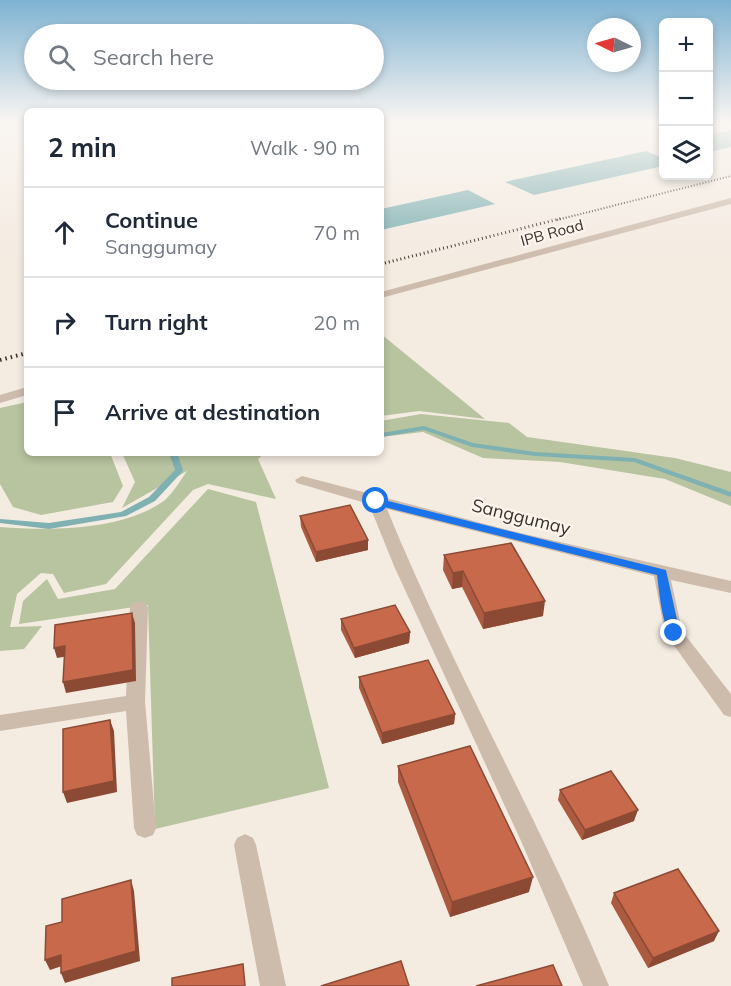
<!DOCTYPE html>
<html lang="en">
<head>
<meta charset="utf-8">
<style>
	body { margin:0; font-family:Mulish,sans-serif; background:#f2f2f3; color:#1f2937 }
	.controls { position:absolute; right:18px; top:18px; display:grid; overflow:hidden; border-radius:9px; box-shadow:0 3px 9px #0003 }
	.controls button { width:54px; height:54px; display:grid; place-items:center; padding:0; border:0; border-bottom:2px solid #e0e1e3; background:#fff; color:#1f2937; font:30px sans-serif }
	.compass { position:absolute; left:587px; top:18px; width:54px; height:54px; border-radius:50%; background:#fff; box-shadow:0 3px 9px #0003; rotate:275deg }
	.stop { position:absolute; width:18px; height:18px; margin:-14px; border:4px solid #1a73e8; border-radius:50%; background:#fff }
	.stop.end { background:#1a73e8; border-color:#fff; box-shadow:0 2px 6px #0008 }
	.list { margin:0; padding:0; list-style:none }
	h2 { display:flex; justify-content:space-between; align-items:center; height:78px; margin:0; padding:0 24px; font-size:26px }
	h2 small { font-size:20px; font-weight:400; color:#747a83 }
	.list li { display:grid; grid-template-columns:39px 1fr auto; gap:18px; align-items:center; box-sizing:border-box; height:90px; padding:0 24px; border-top:2px solid #e0e1e3 }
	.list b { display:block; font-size:22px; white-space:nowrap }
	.list p { margin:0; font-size:20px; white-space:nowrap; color:#747a83 }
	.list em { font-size:20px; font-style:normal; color:#747a83 }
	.icon { flex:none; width:33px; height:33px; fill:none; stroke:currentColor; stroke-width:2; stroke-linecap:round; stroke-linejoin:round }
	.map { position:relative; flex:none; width:731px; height:986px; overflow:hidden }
	.search { position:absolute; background:#fff; box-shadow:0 3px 9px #0003; left:24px; top:24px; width:360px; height:66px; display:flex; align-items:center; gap:15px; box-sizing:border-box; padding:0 21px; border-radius:33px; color:#747a83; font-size:22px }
	.panel { position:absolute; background:#fff; box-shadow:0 3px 9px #0003; left:24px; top:108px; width:360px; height:348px; border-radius:9px }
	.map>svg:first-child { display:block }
	.green { fill:#b8c4a0 }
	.water { fill:#7fb0b2 }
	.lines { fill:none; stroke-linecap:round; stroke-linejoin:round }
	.stream { fill:#7fb0b2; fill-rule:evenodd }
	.minor { fill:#cdbbac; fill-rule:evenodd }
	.rail-far2 { stroke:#3b302b; stroke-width:2; stroke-dasharray:1 2; stroke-linecap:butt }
	.rail-far1 { stroke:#3b302b; stroke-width:3; stroke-dasharray:1 3; stroke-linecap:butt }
	.rail { stroke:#3b302b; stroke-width:4; stroke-dasharray:1.5 4; stroke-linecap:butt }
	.wall { fill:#ac5a40 }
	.shaded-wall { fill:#8c4a34 }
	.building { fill:#c8694b; stroke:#8c4a34; stroke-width:1.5 }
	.route { fill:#1a73e8 }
	.labels { text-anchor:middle; stroke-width:4.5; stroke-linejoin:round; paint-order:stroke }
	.far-street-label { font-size:15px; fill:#3b302b; stroke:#fbf5ee }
	.street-label { font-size:18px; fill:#3b302b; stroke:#fbf5ee }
</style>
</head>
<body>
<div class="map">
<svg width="731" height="986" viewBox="0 0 731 986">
	<rect width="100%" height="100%" fill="#f4ebe1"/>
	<!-- green -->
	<path class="green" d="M381,334L485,419L419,411L381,416Z
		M27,402V453H110L123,486L113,502L41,515L13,507L0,484V408Z
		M421,414L509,423L527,437L675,458L731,472V506L665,479L560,462L483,458L423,432L381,437V421Z
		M122,453H265L258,459L276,499L208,484L193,490L106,584L64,593L53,574L41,573L17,594L10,627L42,626L24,649L0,651V527C50,531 123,531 165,500C173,493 181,480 187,471L122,508L135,482Z
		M208,489L256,502L329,788L155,829L148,605L19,624L23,601L47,579L58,599L115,589Z"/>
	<!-- water -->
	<path class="water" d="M731,130V147L709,152V135Z
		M646,151L663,158V166L534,195L505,182Z
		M468,190L495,204L381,230V209Z"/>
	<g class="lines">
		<!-- stream -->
		<path class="stream" d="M424,426L473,443L535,452L635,458L731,492V497L634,462L535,456L472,447L424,430L381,437V433Z
			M169,453H177L183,470L182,472L155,501L126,516L49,529L0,523V519L49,523L121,512L149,497L175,470Z"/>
		<!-- minor -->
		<path class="minor" d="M731,198V204L381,298V292Z
			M27,387V395L0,403V395Z
			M302,476L516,532L731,581V593L671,580L682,631L731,694V717L724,715L665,633L654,576L387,509C453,671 542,824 609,986H583L521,841L394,566L369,504L297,483L295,480Z
			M139,601L145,603L148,607L145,702L156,828L153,835L145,838L137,835L134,828L126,711L0,731V715L126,696L130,607L133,603Z
			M245,834L253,838L256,845L286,986H260L234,845L237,838Z"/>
		<!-- rail-far2 -->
		<path class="rail-far2" d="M557,220L731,176"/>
		<!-- rail-far1 -->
		<path class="rail-far1" d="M381,264L563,218"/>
		<!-- rail -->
		<path class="rail" d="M0,360L27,353"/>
	</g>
	<!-- wall -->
	<path class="wall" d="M300,516L368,550L316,562L301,527Z
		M444,555L543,616L483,629L462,587L452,589L443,570Z
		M341,619L410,632L409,643L355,658L341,630Z
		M359,677L455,714L454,724L382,744L359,688Z
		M398,766L529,892L450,917L398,782Z
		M560,790L634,821L582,840L558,800Z
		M614,893L714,941L648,968L611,903Z"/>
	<!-- shaded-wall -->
	<path class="shaded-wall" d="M368,540V550L316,562V552Z
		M463,571L462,587L452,589L453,573Z
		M545,601L543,616L483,629L484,613Z
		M132,613L135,623L136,681L66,693L63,682Z
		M410,632L409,643L355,658L354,648Z
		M65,646L69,656L57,658L54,648Z
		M455,714L454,724L382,744V733Z
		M110,720L114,731L117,792L67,803L63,792Z
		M638,810L634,821L582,840L585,830Z
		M533,877L529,892L450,917L452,902Z
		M131,880L134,891L140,961L65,983L61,973Z
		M719,931L714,941L648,968L653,958Z
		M61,955L65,965L50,970L45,960Z"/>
	<!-- building -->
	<path class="building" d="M350,505L368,540L316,552L300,516Z
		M511,543L545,601L484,613L463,571L453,573L444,555Z
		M395,605L410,632L354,648L341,619Z
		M132,613L133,670L63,682L65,646L54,648L55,625Z
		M428,660L455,714L382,733L359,677Z
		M110,720L114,781L63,792V729Z
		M470,746L533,877L452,902L398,766Z
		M611,771L638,810L585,830L560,790Z
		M678,869L719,931L653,958L614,893Z
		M131,880L136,951L61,973V955L45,960L46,926L62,922V899Z
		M401,961L409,986H321Z
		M243,964L245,986H172V978Z
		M553,965L562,986H476Z"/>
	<!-- sky -->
	<linearGradient id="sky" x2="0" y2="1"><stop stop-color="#7eb2d2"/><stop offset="0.47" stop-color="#faf6f2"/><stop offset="1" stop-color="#faf6f2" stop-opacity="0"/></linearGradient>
	<rect width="731" height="261" fill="url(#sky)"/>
	<!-- route -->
	<path class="route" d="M376,498L666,570L680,633L674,637C662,632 659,588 657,575L372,504V499Z"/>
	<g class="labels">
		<!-- far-street labels -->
		<g class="far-street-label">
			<text transform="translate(552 233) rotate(-15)" y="5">IPB Road</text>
		</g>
		<!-- street labels -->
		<g class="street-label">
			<text transform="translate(521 517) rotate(14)" y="6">Sanggumay</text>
		</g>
	</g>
</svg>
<div class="controls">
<button>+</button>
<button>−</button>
<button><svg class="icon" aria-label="layers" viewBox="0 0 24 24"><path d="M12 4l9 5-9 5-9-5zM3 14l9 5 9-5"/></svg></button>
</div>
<svg class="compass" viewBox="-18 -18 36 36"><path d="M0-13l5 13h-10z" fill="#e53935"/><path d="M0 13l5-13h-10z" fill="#747a83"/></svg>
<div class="stop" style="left:376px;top:501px"></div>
<div class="stop end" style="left:674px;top:633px"></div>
<div class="search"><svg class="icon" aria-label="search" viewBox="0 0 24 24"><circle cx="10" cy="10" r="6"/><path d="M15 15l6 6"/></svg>Search here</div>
<section class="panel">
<h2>2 min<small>Walk · 90 m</small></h2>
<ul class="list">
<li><svg class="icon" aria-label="ahead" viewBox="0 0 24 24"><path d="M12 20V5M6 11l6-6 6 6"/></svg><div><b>Continue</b><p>Sanggumay</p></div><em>70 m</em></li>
<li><svg class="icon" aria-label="right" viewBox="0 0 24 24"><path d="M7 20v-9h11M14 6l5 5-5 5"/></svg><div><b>Turn right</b></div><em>20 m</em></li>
<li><svg class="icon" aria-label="arrive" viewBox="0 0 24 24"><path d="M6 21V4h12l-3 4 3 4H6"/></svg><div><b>Arrive at destination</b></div></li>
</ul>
</section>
</div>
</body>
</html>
